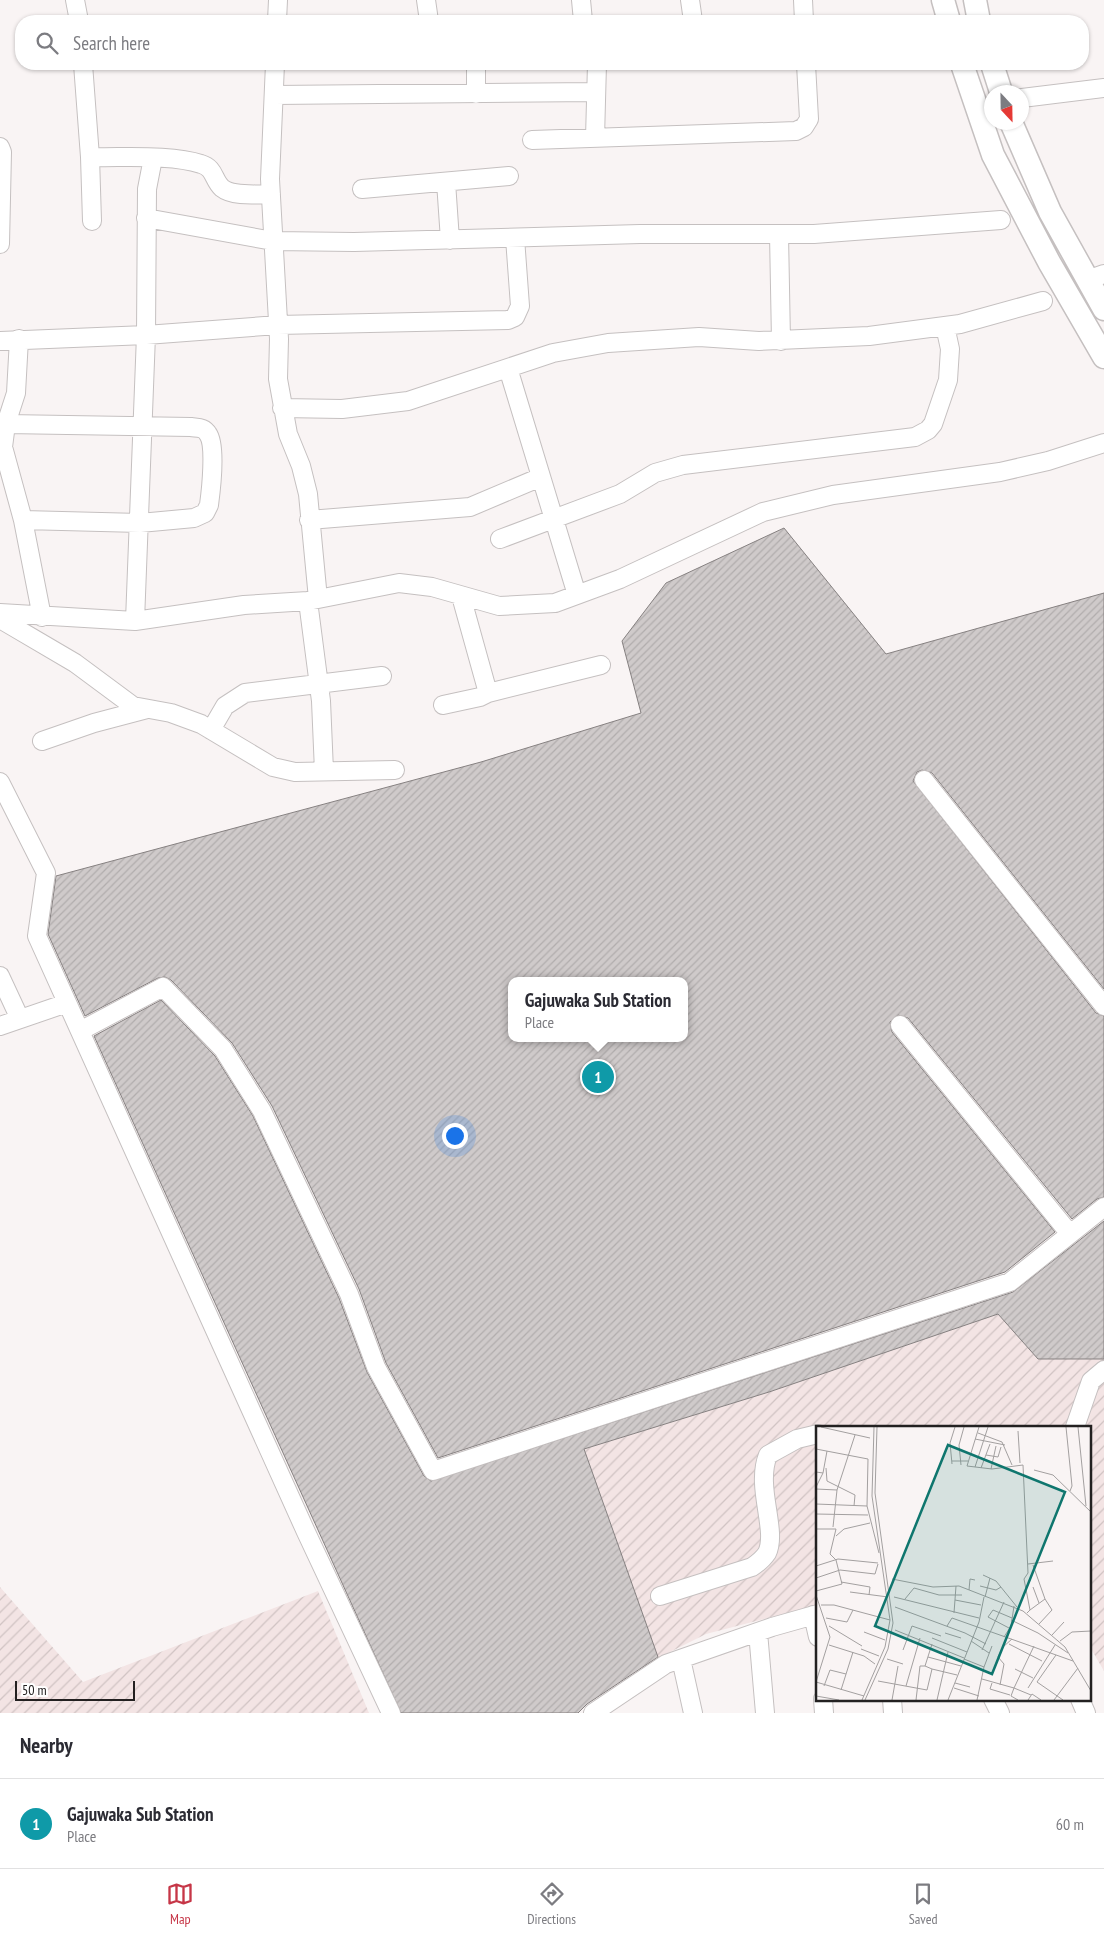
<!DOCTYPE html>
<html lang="en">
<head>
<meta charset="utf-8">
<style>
	body { margin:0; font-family:"PT Sans Narrow",sans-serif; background:#f7f7f7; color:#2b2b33 }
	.compass { position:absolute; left:984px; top:85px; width:45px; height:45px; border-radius:50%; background:#fff; box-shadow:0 1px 4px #0004; rotate:158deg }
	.scale { position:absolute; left:15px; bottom:12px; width:120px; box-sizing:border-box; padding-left:5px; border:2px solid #232121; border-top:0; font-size:14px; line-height:18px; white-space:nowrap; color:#232121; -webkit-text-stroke:4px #fff; paint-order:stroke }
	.you { position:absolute; left:454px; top:1135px; width:18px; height:18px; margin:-12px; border:4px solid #fff; border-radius:50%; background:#1a73e8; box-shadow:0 0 0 8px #1a73e833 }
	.badge { display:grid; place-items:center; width:32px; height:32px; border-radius:50%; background:#c63647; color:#fff; font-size:16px; font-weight:700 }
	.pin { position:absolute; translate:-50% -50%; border:2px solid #fff; box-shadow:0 1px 5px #0006 }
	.popup { position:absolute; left:508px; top:977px; width:180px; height:65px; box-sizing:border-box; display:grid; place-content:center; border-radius:10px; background:#fff; filter:drop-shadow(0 1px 4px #0005); font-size:16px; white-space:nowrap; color:#7c7c81 }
	.popup b { font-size:19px; color:#2b2b33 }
	.popup::after { content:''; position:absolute; left:50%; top:100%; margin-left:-10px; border:10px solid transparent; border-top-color:#fff }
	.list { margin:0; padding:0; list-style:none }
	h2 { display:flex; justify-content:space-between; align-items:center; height:65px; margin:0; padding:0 20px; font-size:21px }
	h2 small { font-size:16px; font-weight:400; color:#7c7c81 }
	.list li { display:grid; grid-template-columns:32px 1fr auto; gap:15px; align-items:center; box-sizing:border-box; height:90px; padding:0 20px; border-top:1px solid #e1e1e2 }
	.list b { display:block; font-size:19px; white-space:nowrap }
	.list p { margin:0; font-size:16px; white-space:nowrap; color:#7c7c81 }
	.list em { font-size:16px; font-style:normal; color:#7c7c81 }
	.icon { flex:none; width:28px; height:28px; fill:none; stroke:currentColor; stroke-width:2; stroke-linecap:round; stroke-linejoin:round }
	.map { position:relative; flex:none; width:1104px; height:1713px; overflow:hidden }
	.search { position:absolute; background:#fff; box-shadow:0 1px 4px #0004; left:15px; right:15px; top:15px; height:55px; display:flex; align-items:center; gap:12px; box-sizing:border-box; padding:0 18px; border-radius:20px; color:#7c7c81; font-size:19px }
	.sheet { height:155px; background:#fff }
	nav { display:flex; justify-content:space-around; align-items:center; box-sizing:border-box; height:70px; border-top:1px solid #e1e1e2; background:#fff; font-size:14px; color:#7c7c81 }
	nav a { display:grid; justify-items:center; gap:2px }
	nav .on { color:#c63647 }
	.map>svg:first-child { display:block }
	.industrial { fill:url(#industrial-furrows) }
	.building { fill:url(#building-hatch); stroke:#868181; fill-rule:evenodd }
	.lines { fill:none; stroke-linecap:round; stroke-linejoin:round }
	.minor-casing { stroke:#c5c0c0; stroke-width:20 }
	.major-casing { stroke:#c5c0c0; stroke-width:25 }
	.minor { stroke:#fff; stroke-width:18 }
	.major { stroke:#fff; stroke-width:22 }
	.inset-road { fill:none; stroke:#a3a0a0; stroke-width:1 }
	.view { fill:#0f766e; fill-opacity:0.15; stroke:#0f766e; stroke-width:2.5 }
	.inset-edge { fill:none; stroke:#232121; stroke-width:2.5 }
</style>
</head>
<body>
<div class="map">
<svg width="1104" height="1713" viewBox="0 0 1104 1713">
	<defs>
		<pattern id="industrial-furrows" width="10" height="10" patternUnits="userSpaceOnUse" patternTransform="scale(1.25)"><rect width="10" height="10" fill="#f3e4e4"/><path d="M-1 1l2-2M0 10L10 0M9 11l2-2" fill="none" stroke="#d0c3c3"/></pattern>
		<pattern id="building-hatch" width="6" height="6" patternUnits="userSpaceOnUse" patternTransform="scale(1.25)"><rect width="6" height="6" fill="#cfcaca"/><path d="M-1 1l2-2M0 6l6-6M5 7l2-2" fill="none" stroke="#b1adad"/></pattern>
	</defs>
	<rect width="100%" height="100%" fill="#f9f4f4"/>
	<!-- industrial -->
	<path class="industrial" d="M998,1314L1038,1359H1104V1671L1090,1647V1427H818V1605L706,1634L658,1658L584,1449L769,1392Z
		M0,1587L83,1682L318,1591L369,1713H0Z"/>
	<!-- building -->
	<path class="building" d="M784,528L886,654L1104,593V989L932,773L922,770L917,772L913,781L1096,1013L1104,1016V1197L1097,1199L1072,1219L908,1018L898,1015L890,1022L892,1032L1055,1232L1005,1272L438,1458L386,1363L359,1289L272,1106L232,1043L171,980L165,977L158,978L85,1016L48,934L56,876L481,762L641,713L622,641L666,583ZM512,981H684V1038H512Z
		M161,1000L215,1056L253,1116L339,1298L367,1372L424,1476L431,1481L1013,1292L1104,1221V1359H1038L998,1314L769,1392L584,1449L658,1657L587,1704L578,1713H401L94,1036Z"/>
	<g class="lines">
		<defs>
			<path id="minor" d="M75,0L79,21
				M426,0L429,21
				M581,0L583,21
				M690,0L693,21
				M803,0L804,21
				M277,21L278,0
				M83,64L90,157L92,221
				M275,64L270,179L279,339L278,379L288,434L301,466L308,494L318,599
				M476,64V94
				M274,95L596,92
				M1022,98L1104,88
				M595,138L597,64
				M532,140L796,131L804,127L809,119L806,64
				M0,147L2,152L0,244
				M90,157C122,158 171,154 201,164C215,168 213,180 222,188C233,197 258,194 271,194
				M446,182L450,240
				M362,189L509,176
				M146,218L273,241L354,242L640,234H814L1001,220
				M779,234L781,341
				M1087,280L1104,274
				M19,339L16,393L6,424L3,447L23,520L42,617
				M0,341L146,335L278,325L508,320L515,317L520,306L515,238
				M508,368L577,595
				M282,408L342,409L408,401L553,353L608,343L699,337L759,341L869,336L960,324L1043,301
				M6,424L191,427C198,428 204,427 208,434C216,445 211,490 209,505L205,513L194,518L140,523L23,520
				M309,520L470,507L541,477
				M500,539L620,494L655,473L683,465L915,437L928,430L933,424L948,380L950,349L945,326
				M308,601L321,701L324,771
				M0,613L135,621L244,605L308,601L399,583L432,587L499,606L555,603L620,579L763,512L833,495L1000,472L1048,461L1104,443
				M0,619L75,663L133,706L171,713L201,724L273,767L295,772L395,770
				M135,621L146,335L147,189L153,158
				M488,693L601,665
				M443,705L480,697L488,693L461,596
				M211,730L225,706L245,693L382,676
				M42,741L94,723L147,709
				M924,780L1104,1006
				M0,782L46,873L37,936L306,1532L391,1713
				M0,976L20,1019
				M900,1025L1070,1234
				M0,1026L67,1003
				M80,1031L163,987L223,1049L262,1111L349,1294L376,1367L433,1471L1010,1282L1104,1207
				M1075,1427L1091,1381L1104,1370
				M660,1596L752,1567C758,1563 763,1559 767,1553C778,1530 755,1487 768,1455L797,1439L818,1434
				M813,1615L818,1637
				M758,1632L765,1713
				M681,1659L693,1713
				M823,1699L824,1713
				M892,1699L893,1713
				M993,1699L1000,1713
				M1080,1699L1086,1713
				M593,1713L666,1664L772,1627L818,1614"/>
			<path id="major" d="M943,0L949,21
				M975,0L979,21
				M962,64L993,155L1049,262L1104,357
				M992,64L1001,92
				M1011,122L1050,212L1104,309"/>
		</defs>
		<!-- minor casing -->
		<use href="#minor" class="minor-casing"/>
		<!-- major casing -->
		<use href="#major" class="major-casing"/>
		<!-- minor -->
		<use href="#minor" class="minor"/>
		<!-- major -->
		<use href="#major" class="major"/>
	</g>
	<!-- overview -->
	<g transform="translate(816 1426)">
		<rect width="275" height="275" fill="#f9f4f4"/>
		<path class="inset-road" d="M5,1L54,12M163,1L151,40L176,43L207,39L212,147L208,153L214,184L211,187M250,1L256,60L254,65M262,1L270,80M202,5L204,37M162,7L186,16L196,39M159,13L189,19M0,23L52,33L51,80L63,127M170,29L182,31L185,21M136,35H152M136,38L134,17L139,1M145,39L143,19L148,1M159,41L172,1M10,42L11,55L39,69L38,80M165,42L174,18M175,43L180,20M218,44L237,49L275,86M0,46L7,47L11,25M0,61L7,47M0,63L21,64M0,78L51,80M0,88L52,89M17,101L21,64L39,9M0,103H20L14,128L20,134L26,158L0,165M20,110L28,103L54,97M212,138L237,135M0,140L22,133L62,137M167,149L180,155L201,181M0,152L24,144L59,148L62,138M76,153L117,161L143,160L207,185L249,221L275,265M25,156L54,161L53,169M164,160L180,164L185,161M217,161L223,177M153,164L154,153L159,154M34,166L72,171M0,169L14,211L0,256L48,270M78,171L163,192M169,171L174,152M89,173L98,162L123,169H146M139,174L165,179M5,179H18L74,194M79,181L149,207L170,218M214,184L229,173L217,139M138,187L140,160M10,192L31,196L37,184M195,194L222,207L252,227M223,198L236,184L229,173M13,200L46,220M131,200L136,192L257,235M193,202L172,191L177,184L196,192M79,204L148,232M48,206L69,214M129,207L145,212M236,209L248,196M188,211L195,200L198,180M116,212L151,226M155,215L173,227M244,215L256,206L275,205M193,218L226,235M13,219L48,230L59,238M45,223L63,230M87,224L96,200L125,210M166,224L188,176M240,229L221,256L247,274M112,231L145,240M71,233L87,238M148,233L168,241L161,274M168,241L176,220M116,243L141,249M199,243L217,252M166,253L198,262L195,270L202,274M62,255L111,264L116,243L109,240L116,218M139,257L154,261M176,257L174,263L194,269M184,259L188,238L182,231L187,221L196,213M8,260L14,244L30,248M90,260L104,212M138,262L163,270M212,262L239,219M25,264L37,226M215,269L198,262L218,220M0,270L23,274M46,274L69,221L74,194L56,70L58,1M49,274L72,223L77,197L59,67L61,1M76,274L82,240M100,274L104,240H109M121,274L132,226M132,274L163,196L168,171M212,274L216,268L225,274M238,274L262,242"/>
		<path class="view" d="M132,19L249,66L176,248L59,200Z"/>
		<rect width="275" height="275" class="inset-edge"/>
	</g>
</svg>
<svg class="compass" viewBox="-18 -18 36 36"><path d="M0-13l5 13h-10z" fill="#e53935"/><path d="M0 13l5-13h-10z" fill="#7c7c81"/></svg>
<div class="scale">50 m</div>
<div class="you"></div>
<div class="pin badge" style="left:598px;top:1077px;background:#0f9aa8">1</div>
<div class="popup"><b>Gajuwaka Sub Station</b>Place</div>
<div class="search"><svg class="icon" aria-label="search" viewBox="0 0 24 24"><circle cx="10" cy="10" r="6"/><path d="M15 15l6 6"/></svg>Search here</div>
</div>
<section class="sheet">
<h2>Nearby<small></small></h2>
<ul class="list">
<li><span class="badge" style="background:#0f9aa8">1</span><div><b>Gajuwaka Sub Station</b><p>Place</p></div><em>60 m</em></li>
</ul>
</section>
<nav>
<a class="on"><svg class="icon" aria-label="map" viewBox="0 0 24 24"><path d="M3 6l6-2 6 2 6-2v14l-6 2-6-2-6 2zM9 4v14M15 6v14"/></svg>Map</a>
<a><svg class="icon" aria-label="directions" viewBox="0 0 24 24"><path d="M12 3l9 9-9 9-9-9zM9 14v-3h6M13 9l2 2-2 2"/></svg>Directions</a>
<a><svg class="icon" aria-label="saved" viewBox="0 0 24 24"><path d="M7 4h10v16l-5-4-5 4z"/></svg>Saved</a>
</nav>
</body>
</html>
